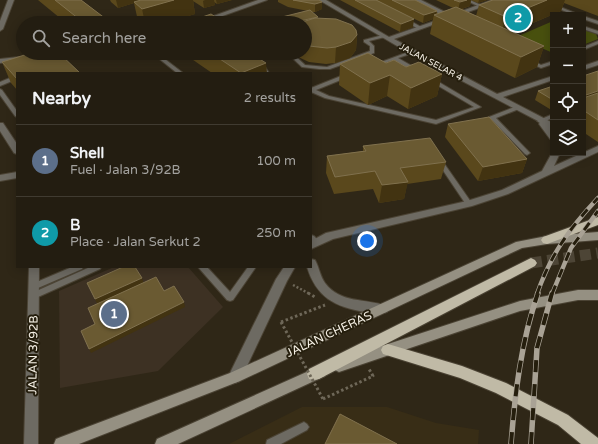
<!DOCTYPE html>
<html lang="en">
<head>
<meta charset="utf-8">
<style>
	body { margin:0; font-family:"Varela Round",sans-serif; background:#2f2a1f; color:#f1f3f6 }
	.controls { position:absolute; right:12px; top:12px; display:grid; overflow:hidden; border-radius:0px; box-shadow:0 2px 10px #0003 }
	.controls button { width:36px; height:36px; display:grid; place-items:center; padding:0; border:0; border-bottom:1px solid #403b31; background:#231d11; color:#f1f3f6; font:20px sans-serif }
	.you { position:absolute; left:367px; top:241px; width:14px; height:14px; margin:-10px; border:3px solid #fff; border-radius:50%; background:#1a73e8; box-shadow:0 0 0 6px #1a73e833 }
	.badge { display:grid; place-items:center; width:26px; height:26px; border-radius:50%; background:#1a73e8; color:#fff; font-size:13px; font-weight:700 }
	.pin { position:absolute; translate:-50% -50%; border:2px solid #fff; box-shadow:0 1px 4px #0006 }
	.list { margin:0; padding:0; list-style:none }
	h2 { display:flex; justify-content:space-between; align-items:center; height:52px; margin:0; padding:0 16px; font-size:17px }
	h2 small { font-size:13px; font-weight:400; color:#a3a29f }
	.list li { display:grid; grid-template-columns:26px 1fr auto; gap:12px; align-items:center; box-sizing:border-box; height:72px; padding:0 16px; border-top:1px solid #403b31 }
	.list b { display:block; font-size:15px; white-space:nowrap }
	.list p { margin:0; font-size:13px; white-space:nowrap; color:#a3a29f }
	.list em { font-size:13px; font-style:normal; color:#a3a29f }
	.icon { flex:none; width:22px; height:22px; fill:none; stroke:currentColor; stroke-width:2; stroke-linecap:round; stroke-linejoin:round }
	.map { position:relative; flex:none; width:598px; height:444px; overflow:hidden }
	.search { position:absolute; background:#231d11; box-shadow:0 2px 10px #0003; left:16px; top:16px; width:296px; height:44px; display:flex; align-items:center; gap:10px; box-sizing:border-box; padding:0 14px; border-radius:22px; color:#a3a29f; font-size:15px }
	.panel { position:absolute; background:#231d11; box-shadow:0 2px 10px #0003; left:16px; top:72px; width:296px; height:196px; border-radius:0px }
	.map>svg:first-child { display:block }
	.commercial { fill:#3d3123 }
	.built { fill:#382d16 }
	.green { fill:#48500e }
	.lines { fill:none; stroke-linecap:round; stroke-linejoin:round }
	.trunk-tunnel { stroke:#4d4536; stroke-width:11; stroke-dasharray:11 5.5; stroke-linecap:butt }
	.service-casing { stroke:#4b4334; stroke-width:2 }
	.minor-casing { stroke:#4b4334; stroke-width:2 }
	.secondary-casing { stroke:#4b4334; stroke-width:2 }
	.trunk-casing { stroke:#4b4334; stroke-width:2 }
	.path-far1 { stroke:#6e6758; stroke-width:2.5; stroke-dasharray:2 2; stroke-linecap:butt }
	.path { stroke:#6e6758; stroke-width:3; stroke-dasharray:2.5 2.5; stroke-linecap:butt }
	.service { fill:#6d6a62; fill-rule:evenodd }
	.minor { fill:#6d6a62; fill-rule:evenodd }
	.secondary { fill:#959082; fill-rule:evenodd }
	.trunk { fill:#c0baa6; fill-rule:evenodd }
	.rail-far1-casing { stroke:#a9a295; stroke-width:4.5 }
	.rail-casing { stroke:#a9a295; stroke-width:5.5 }
	.rail-far1 { stroke:#251e0d; stroke-width:3; stroke-dasharray:9; stroke-linecap:butt }
	.rail { stroke:#251e0d; stroke-width:4; stroke-dasharray:12; stroke-linecap:butt }
	.path-bridge { stroke:#6e6758; stroke-width:3; stroke-dasharray:2.5 2.5; stroke-linecap:butt }
	.wall { fill:#5a481c }
	.shaded-wall { fill:#423311 }
	.building { fill:#6a5a32; stroke:#80714e }
	.labels { text-anchor:middle; stroke-width:4; stroke-linejoin:round; paint-order:stroke }
	.far-street-label { font-size:9px; fill:#f5f0e5; stroke:#251e0d }
	.near-street-label { font-size:12px; fill:#f5f0e5; stroke:#251e0d }
</style>
</head>
<body>
<div class="map">
<svg width="598" height="444" viewBox="0 0 598 444">
	<rect width="100%" height="100%" fill="#2f2717"/>
	<!-- commercial -->
	<path class="commercial" d="M114,267H188L223,307L158,371L60,388L59,291Z"/>
	<!-- built -->
	<path class="built" d="M302,407H387L436,423L479,430L478,444H229Z"/>
	<!-- green -->
	<path class="green" d="M553,21V53L516,37Z
		M583,29L596,34L598,39L583,45Z"/>
	<g class="lines">
		<!-- trunk-tunnel -->
		<path class="trunk-tunnel" d="M531,263L598,253"/>
		<defs>
			<path id="service" d="M465,0H470L483,6L480,7Z
				M537,0H543L580,15H574Z
				M583,16L598,21V24L583,19Z
				M403,19H407L423,28L419,29L403,21Z
				M583,26L598,31V34L583,29Z
				M383,35H385V37L369,41L374,46V53L330,69H319L302,67L287,53H292L305,65L327,67L370,51V46L364,42V40Z
				M598,41V44L583,50V47Z
				M411,51H413V53L398,58L419,70V72H415L394,60L375,66L373,65Z
				M152,53H157L183,73H177Z
				M528,60H532L541,65L553,61V64L541,68L528,62Z
				M346,74L349,76L348,77L316,90L329,96L436,120L474,107L430,81L429,80L432,78L481,107L436,124L325,98L311,92V88Z
				M17,75V79L0,86V82Z
				M0,89L2,90L17,111V117L15,116L0,95Z
				M517,106L519,107V109L496,118L529,152L530,153L527,155L525,154L489,117Z
				M553,114V118L540,123L537,121Z
				M439,158L441,159L471,202L472,204L471,206H467L436,160Z
				M311,235L314,236L320,242L319,244L316,245L311,242Z
				M72,267H83L82,269L38,288L35,289L32,288L31,286L32,284Z
				M90,267H101L100,269L38,297L35,298L32,297L31,295L32,293Z
				M198,267H207L230,292L248,267H256L233,300L230,301L227,300Z
				M304,422L307,424L309,427L307,430L281,444H266L267,440Z"/>
			<path id="minor" d="M8,0H14L3,29L0,31V21Z
				M258,0H267L203,23H194Z
				M319,0H326L389,37L446,17L413,0H421L451,15L492,0H501L394,39L497,94L553,76V80L503,97L553,123V128H550L553,131V140L550,139L539,124L540,122L409,53Z
				M67,53H90L87,55L49,59L46,57L49,55Z
				M250,53H256L269,73H261Z
				M19,57L22,59L21,60L0,63V59Z
				M598,61V65L583,70V66Z
				M0,123H3L17,144V154L14,153L0,131Z
				M598,146V152L508,194L472,206L333,239L311,249V241L326,233L467,201L502,190L542,171L553,151V153H560L554,166Z
				M17,172V178L0,181V175Z
				M311,259L315,260C319,267 320,276 325,283C341,304 365,298 387,306L389,309L387,312C380,315 372,313 365,312C335,307 316,297 307,267H311Z
				M29,267H39L38,444H24Z
				M284,267H295L287,281L240,381L235,383L230,381L229,377L230,373L276,279Z"/>
			<path id="secondary" d="M598,232V240L547,244L522,248L240,381L79,444H54L56,439L61,437L230,373L516,242L547,236Z
				M578,290H598V300H578L520,311L339,372L335,370L333,366L335,362L339,360L520,301Z
				M320,366L325,368L326,372L325,376L178,444H155L157,439Z"/>
			<path id="trunk" d="M598,217V225L547,244L543,243L541,240L543,237Z
				M531,258L535,260L537,263L535,266L319,379L314,380L309,379L307,374L309,369Z
				M388,344L462,366L506,383L568,415L598,438V444H581L558,425L496,393L460,378L383,354L381,350L383,346Z"/>
		</defs>
		<!-- service casing -->
		<use href="#service" class="service-casing"/>
		<!-- minor casing -->
		<use href="#minor" class="minor-casing"/>
		<!-- secondary casing -->
		<use href="#secondary" class="secondary-casing"/>
		<!-- trunk casing -->
		<use href="#trunk" class="trunk-casing"/>
		<!-- path-far1 -->
		<path class="path-far1" d="M293,285L310,294"/>
		<!-- path -->
		<path class="path" d="M308,293L315,297
			M281,322L325,305
			M323,399L373,376L369,369"/>
		<!-- service -->
		<use href="#service" class="service"/>
		<!-- minor -->
		<use href="#minor" class="minor"/>
		<!-- secondary -->
		<use href="#secondary" class="secondary"/>
		<!-- trunk -->
		<use href="#trunk" class="trunk"/>
		<defs>
			<path id="rail-far1" d="M537,294C551,254 569,229 598,198
				M552,294L571,248L598,211"/>
			<path id="rail" d="M511,444C515,393 521,342 538,293
				M531,444L537,348L552,293"/>
		</defs>
		<!-- rail-far1 casing -->
		<use href="#rail-far1" class="rail-far1-casing"/>
		<!-- rail casing -->
		<use href="#rail" class="rail-casing"/>
		<!-- rail-far1 -->
		<use href="#rail-far1" class="rail-far1"/>
		<!-- rail -->
		<use href="#rail" class="rail"/>
		<!-- path-bridge -->
		<path class="path-bridge" d="M281,322L323,399"/>
	</g>
	<!-- wall -->
	<path class="wall" d="M38,0H81L106,19L107,23H66Z
		M110,0H193L195,14L165,23H140L138,21L134,3L118,8L111,2Z
		M193,0H232L217,4L214,2L215,5L204,8L193,1Z
		M278,0H319L322,9L315,12H311L318,17V18L357,35L356,50L350,58L335,63L326,64L309,62L296,56L293,53H305V23H278V18L308,11L288,7L278,2Z
		M340,0H415L437,11V14L453,8L436,0H487L478,3L471,0L470,6L462,9L476,16L479,5L493,0H598V16L564,3L561,11L512,32L544,46L537,67L515,78L430,34L433,19L423,23L402,13L413,27L400,32Z
		M183,53H250L267,73H212Z
		M2,62L17,73V90L11,83Z
		M386,63L442,74L437,96L408,109L387,96L368,105L339,85L340,64Z
		M598,71V142L583,132V76Z
		M553,86V111L535,100L538,91Z
		M448,124L527,159L522,173L478,181L445,137Z
		M363,146L446,162L441,179L407,184L404,199L379,203L373,189L334,194L326,173L327,156L363,151Z"/>
	<!-- shaded-wall -->
	<path class="shaded-wall" d="M116,0H146L134,2V3L118,8Z
		M174,0H193L195,14L165,23H145L142,9Z
		M205,0H214L215,5L204,8L203,1Z
		M216,0H232L217,4Z
		M467,0H471L470,6L458,10L460,2Z
		M479,0H487L478,3Z
		M547,0H565L561,11L500,37L506,17Z
		M322,2V9L315,12V4Z
		M437,11L436,16L434,15L433,19L423,23L424,15Z
		M318,17V25L305,23H291Z
		M106,19L107,23H94Z
		M414,19L413,27L400,32L401,24Z
		M357,35L356,50L350,58L335,63L336,47Z
		M544,46L537,67L515,78L521,57Z
		M266,63L267,73H241Z
		M442,74L437,96L408,109L411,88Z
		M390,75L387,96L368,105L370,83Z
		M598,91V99L583,104V96Z
		M527,159L522,173L478,181L483,167Z
		M408,182L404,199L379,203L382,185Z
		M142,278L145,287L99,308L95,299Z
		M184,302L185,307L91,353L89,349Z"/>
	<!-- building -->
	<path class="building" d="M55,0H81L106,19L94,23H84Z
		M141,0H174L142,9L134,2Z
		M293,0H319L322,2L315,4Z
		M355,0H376L414,19L401,24Z
		M392,0H415L437,11L424,15Z
		M454,0H467L460,2Z
		M493,0H547L506,17L479,5Z
		M456,7L544,46L521,57L434,15Z
		M310,10L318,17L291,23H284L278,18Z
		M211,14L225,23H185Z
		M315,18L336,19L352,25L356,30L357,35L351,42L336,47L327,48L309,46L305,45V23H299Z
		M31,53H59L80,73H17V79L2,62Z
		M211,53H250L266,63L241,73Z
		M368,53L386,63L394,60L406,67L419,62L442,74L411,88L390,75L370,83L340,64Z
		M598,71V91L583,96V76Z
		M553,86V100L538,91Z
		M598,93V120L583,110V98Z
		M489,117L527,159L483,167L448,124Z
		M430,138L446,162L400,168L408,182L382,185L375,171L335,177L327,156L366,151L363,146Z
		M123,267H135L142,278L95,299L87,283Z
		M156,277L164,291L174,286L184,302L89,349L81,331L95,324L88,308Z
		M340,414L397,444H325Z"/>
	<g class="labels">
		<!-- far-street labels -->
		<g class="far-street-label">
			<text transform="translate(431 62) rotate(28)" y="3">JALAN SELAR 4</text>
		</g>
		<!-- near-street labels -->
		<g class="near-street-label">
			<text transform="translate(329 334) rotate(-25)" y="4">JALAN CHERAS</text>
			<text transform="translate(33 355) rotate(-89)" y="4">JALAN 3/92B</text>
		</g>
	</g>
</svg>
<div class="controls">
<button>+</button>
<button>−</button>
<button><svg class="icon" aria-label="locate" viewBox="0 0 24 24"><circle cx="12" cy="12" r="6"/><path d="M12 2v4M12 18v4M2 12h4M18 12h4"/></svg></button>
<button><svg class="icon" aria-label="layers" viewBox="0 0 24 24"><path d="M12 4l9 5-9 5-9-5zM3 14l9 5 9-5"/></svg></button>
</div>
<div class="you"></div>
<div class="pin badge" style="left:114px;top:314px;background:#5c6f8a">1</div>
<div class="pin badge" style="left:518px;top:18px;background:#0f9aa8">2</div>
<div class="search"><svg class="icon" aria-label="search" viewBox="0 0 24 24"><circle cx="10" cy="10" r="6"/><path d="M15 15l6 6"/></svg>Search here</div>
<section class="panel">
<h2>Nearby<small>2 results</small></h2>
<ul class="list">
<li><span class="badge" style="background:#5c6f8a">1</span><div><b>Shell</b><p>Fuel · Jalan 3/92B</p></div><em>100 m</em></li>
<li><span class="badge" style="background:#0f9aa8">2</span><div><b>B</b><p>Place · Jalan Serkut 2</p></div><em>250 m</em></li>
</ul>
</section>
</div>
</body>
</html>
